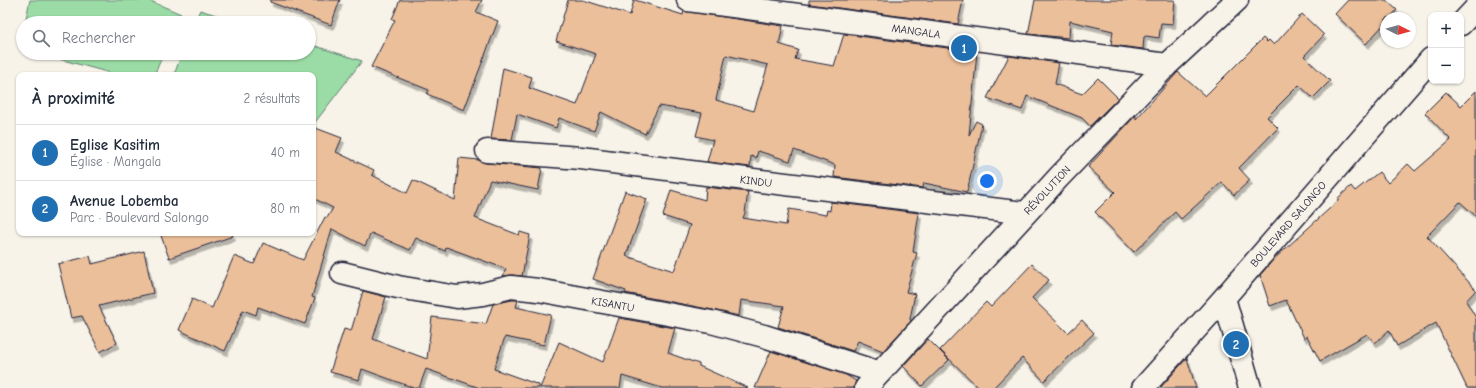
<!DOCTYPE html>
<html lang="fr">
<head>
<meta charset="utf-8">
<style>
	body { margin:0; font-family:"Comic Neue",sans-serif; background:#f2f2f3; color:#1f2937 }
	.controls { position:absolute; right:12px; top:12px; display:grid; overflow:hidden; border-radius:8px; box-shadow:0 1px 3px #0004 }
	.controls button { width:36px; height:36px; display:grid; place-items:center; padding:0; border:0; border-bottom:1px solid #e0e1e3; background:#fff; color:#1f2937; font:20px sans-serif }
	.compass { position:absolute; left:1380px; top:12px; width:36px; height:36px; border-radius:50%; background:#fff; box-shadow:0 1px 3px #0004; rotate:96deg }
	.you { position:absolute; left:987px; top:181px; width:14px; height:14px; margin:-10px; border:3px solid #fff; border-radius:50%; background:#1a73e8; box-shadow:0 0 0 6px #1a73e833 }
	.badge { display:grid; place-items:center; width:26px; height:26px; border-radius:50%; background:#1f6fb2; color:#fff; font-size:13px; font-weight:700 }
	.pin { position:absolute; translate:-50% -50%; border:2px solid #fff; box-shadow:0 1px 4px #0006 }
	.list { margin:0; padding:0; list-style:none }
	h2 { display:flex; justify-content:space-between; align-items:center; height:52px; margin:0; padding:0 16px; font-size:17px }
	h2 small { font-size:13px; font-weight:400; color:#747a83 }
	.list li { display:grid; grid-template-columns:26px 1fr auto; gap:12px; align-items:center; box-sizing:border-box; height:56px; padding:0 16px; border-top:1px solid #e0e1e3 }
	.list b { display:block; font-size:15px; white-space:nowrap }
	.list p { margin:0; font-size:13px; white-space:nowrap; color:#747a83 }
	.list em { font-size:13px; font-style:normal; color:#747a83 }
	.icon { flex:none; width:22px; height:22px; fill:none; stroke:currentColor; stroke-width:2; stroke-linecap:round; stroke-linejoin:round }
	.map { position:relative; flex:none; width:1476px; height:388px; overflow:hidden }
	.search { position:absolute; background:#fff; box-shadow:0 1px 3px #0004; left:16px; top:16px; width:300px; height:44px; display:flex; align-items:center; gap:10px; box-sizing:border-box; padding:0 14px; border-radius:22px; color:#747a83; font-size:15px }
	.panel { position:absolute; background:#fff; box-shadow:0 1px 3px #0004; left:16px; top:72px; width:300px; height:164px; border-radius:8px }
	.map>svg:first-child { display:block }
	.green { fill:#9bdba5; stroke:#5e7e70 }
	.building { fill:#ebbf9a; stroke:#22223b; fill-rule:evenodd; filter:url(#shadow) }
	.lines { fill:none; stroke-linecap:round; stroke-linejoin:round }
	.minor-casing { stroke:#22223b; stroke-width:25 }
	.minor { stroke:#f7f3e8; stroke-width:22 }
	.labels { text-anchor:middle; stroke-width:3; stroke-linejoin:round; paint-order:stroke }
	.street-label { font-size:11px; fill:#22223b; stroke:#f7f3e8 }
</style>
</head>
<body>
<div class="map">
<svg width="1476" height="388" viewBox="0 0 1476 388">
	<defs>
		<filter id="shadow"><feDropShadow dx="2.5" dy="4.5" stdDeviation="0" flood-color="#0004"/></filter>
	</defs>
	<rect width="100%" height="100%" fill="#f7f3e8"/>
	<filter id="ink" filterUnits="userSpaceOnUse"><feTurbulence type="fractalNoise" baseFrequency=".025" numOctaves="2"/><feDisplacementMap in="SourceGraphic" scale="8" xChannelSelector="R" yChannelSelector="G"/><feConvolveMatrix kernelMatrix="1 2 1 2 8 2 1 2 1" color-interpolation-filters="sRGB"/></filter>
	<g filter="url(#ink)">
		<!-- green -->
		<path class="green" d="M30,0H148L181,14L177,23H25Z
			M200,10L242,23H194Z
			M309,44L362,61L313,125V75H174L182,53H309Z
			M37,53H164L154,75H118Z"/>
		<!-- building -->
		<path class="building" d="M270,0H340L331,25L270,2Z
			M400,0H482L476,12L498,21L464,110L427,94L429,90L371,67L395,20L392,19Z
			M568,0H583L630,15L634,0H635L683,15L684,11L783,26L779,44L798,50L795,59L834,66L844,34L977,52L969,135L976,121L982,124L967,192L924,183L923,188L834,177L835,165L794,150L790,161L758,151L756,158L751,156L750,167L707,162L713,140L696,136L702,113L659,106L645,134L601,112L594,131L559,118L556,128L517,114L512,140L491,139L503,68L532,77L529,88L577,105L596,54L556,41ZM726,55L768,65L754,111L716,100Z
			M809,0H963L958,24L809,4Z
			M1035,0H1175L1173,24L1161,23L1159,38L1146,36L1144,37L1143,49L1111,45L1113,31L1070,21L1069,38L1028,34Z
			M1348,0H1386L1397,10L1390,18H1386V22L1366,44L1335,14Z
			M1302,14L1324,35L1304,56L1330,81L1313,98L1299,85L1267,117L1278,128L1239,168L1250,180L1234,195L1222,182L1181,219L1175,212L1134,252L1095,212L1115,192L1088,167L1136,115V119L1178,72L1205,96L1263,38L1267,42L1269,40L1274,45Z
			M1009,56L1059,63L1055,84L1082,94L1098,78L1118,98L1090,126L1082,118L1027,96L1022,110L987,98Z
			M1476,91V216L1460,202L1427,236L1476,290L1466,301L1476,318V388H1467L1436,323L1397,346L1389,330L1375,343L1367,334L1320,361L1307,336L1304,338L1286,300L1270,306L1260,275L1273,260L1339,200L1337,199L1351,186L1355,191L1379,172L1388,183L1408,164L1415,171L1451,140L1425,113L1446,92L1461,106Z
			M313,127L342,138L336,152L374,170L372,175L407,193L413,180L455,200L459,158L479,160L486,163L542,168L538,190L490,180L475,218L519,235L520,232L530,235L522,276L512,275L503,276L506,269L446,247L445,251L416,238L410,250L371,233L365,246L332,229L312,297L315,298L305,324L258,307L256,315L243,310L225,351L179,330L192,299L212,308L234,256L254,264L263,243L303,260L325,217L327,218L333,208L313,198Z
			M706,187L748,192L745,213L743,218L786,225L789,209L826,215L827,210L830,211L831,202L919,213L913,252L917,253L906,292L915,294L910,319L911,321L883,351L858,341L853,351L778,327L784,306L741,300L739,316L713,310L625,293L626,291L593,279L625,191L647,199L626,256L674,271L690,225L663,216L671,190L705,200Z
			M160,233H232L233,236L169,258Z
			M144,251L153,293L99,306L117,343L100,352L82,316L71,318L58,264L90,256L92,264Z
			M1032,264L1049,280L1032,298L1068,333L1082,320L1094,333L1044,381L1022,358L993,388H979L940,350L986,302L991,307Z
			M363,291L386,297L373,339L427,359L432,317L486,324L493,304L512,300H518L516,307L551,315L544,345L505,337L494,369L539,385V388H480L426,369L419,388H414L362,369L359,380L330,372L344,329L351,331Z
			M619,318L675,328L668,353L699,364V366L748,388H662L622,376L620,388H540L559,342L603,362Z
			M928,339L949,360L922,386L903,366Z
			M771,351L846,375L856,381L854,388H755Z
			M1187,358L1196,388H1160Z"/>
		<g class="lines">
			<defs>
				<path id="minor" d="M688,0L1167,65
					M1461,24L1476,8
					M487,151L581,158L761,181L1025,213
					M342,273L398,287L457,297L483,294L511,287L538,290L711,322L764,336L880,373
					M1224,298L1250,388
					M866,388L1059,177L1167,65L1237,0
					M1143,388L1224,298L1431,59"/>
			</defs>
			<!-- minor casing -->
			<use href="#minor" class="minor-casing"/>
			<!-- minor -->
			<use href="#minor" class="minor"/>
		</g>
	</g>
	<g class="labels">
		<!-- street labels -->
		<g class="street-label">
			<text transform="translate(916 31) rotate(8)" y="4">MANGALA</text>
			<text transform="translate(756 181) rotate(7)" y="4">KINDU</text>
			<text transform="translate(1047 190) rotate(-47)" y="4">RÉVOLUTION</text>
			<text transform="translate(1288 224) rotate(-49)" y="4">BOULEVARD SALONGO</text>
			<text transform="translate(613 304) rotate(10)" y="4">KISANTU</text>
		</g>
	</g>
</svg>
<div class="controls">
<button>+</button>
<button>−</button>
</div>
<svg class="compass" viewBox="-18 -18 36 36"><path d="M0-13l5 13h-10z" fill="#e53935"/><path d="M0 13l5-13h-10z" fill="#747a83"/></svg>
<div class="you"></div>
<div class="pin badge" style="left:964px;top:48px">1</div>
<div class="pin badge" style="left:1236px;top:344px">2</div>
<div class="search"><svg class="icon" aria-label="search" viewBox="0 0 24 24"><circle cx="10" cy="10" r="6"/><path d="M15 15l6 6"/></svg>Rechercher</div>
<section class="panel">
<h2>À proximité<small>2 résultats</small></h2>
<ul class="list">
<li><span class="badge">1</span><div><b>Eglise Kasitim</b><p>Église · Mangala</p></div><em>40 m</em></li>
<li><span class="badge">2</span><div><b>Avenue Lobemba</b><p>Parc · Boulevard Salongo</p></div><em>80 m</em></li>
</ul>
</section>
</div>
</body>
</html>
